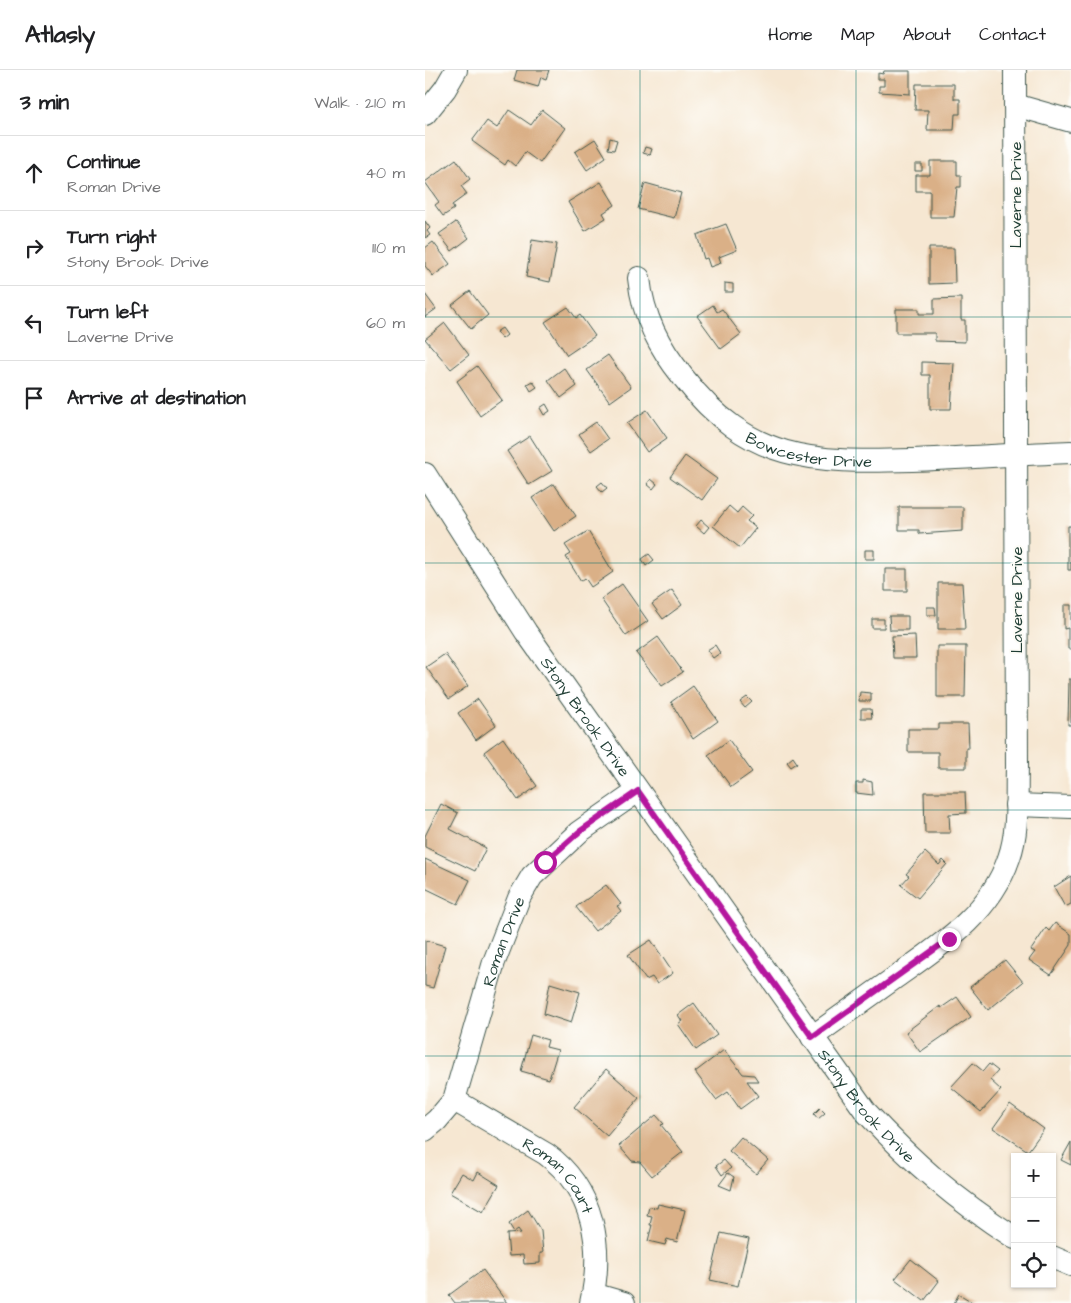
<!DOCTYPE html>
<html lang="en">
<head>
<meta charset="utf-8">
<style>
	body { margin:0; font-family:"Architects Daughter",sans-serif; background:#f2f2f2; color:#202124 }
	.controls { position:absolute; right:15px; bottom:15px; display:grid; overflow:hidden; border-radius:0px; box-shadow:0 1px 4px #0004 }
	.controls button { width:45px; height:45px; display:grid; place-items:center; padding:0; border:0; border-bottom:1px solid #e0e0e0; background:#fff; color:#202124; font:25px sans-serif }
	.stop { position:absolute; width:15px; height:15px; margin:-11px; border:4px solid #b5179e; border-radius:50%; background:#fff }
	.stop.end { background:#b5179e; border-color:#fff; box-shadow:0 1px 5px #0008 }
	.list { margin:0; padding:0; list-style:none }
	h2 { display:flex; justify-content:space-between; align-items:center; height:65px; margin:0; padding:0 20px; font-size:21px }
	h2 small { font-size:16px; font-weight:400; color:#757577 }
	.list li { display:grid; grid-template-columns:32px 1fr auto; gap:15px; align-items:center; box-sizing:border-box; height:75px; padding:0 20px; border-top:1px solid #e0e0e0 }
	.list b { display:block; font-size:19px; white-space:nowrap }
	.list p { margin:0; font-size:16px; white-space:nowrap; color:#757577 }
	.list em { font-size:16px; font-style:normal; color:#757577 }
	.icon { flex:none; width:28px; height:28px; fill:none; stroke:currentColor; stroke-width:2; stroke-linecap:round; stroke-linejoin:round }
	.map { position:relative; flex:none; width:646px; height:1233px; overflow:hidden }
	header { display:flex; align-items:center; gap:30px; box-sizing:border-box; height:70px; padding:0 25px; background:#fff; border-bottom:1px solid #e0e0e0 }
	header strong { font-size:24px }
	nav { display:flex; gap:28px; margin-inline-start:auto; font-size:18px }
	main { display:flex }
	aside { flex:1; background:#fff }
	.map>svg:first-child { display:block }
	.building { fill:#dab087 }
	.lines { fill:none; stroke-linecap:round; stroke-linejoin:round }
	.minor-casing { stroke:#3f564c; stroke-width:24 }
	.minor { stroke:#fff; stroke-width:22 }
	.route { stroke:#b5179e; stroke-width:6 }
	.grid { fill:none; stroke:#0f766e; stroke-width:1; stroke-opacity:0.55 }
	.labels { text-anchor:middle; stroke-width:4; stroke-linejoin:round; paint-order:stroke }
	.street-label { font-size:16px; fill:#1f3d34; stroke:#fdfcf7 }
</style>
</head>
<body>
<header>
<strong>Atlasly</strong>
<nav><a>Home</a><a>Map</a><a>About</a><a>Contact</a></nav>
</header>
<main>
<aside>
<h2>3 min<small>Walk · 210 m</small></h2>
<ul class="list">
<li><svg class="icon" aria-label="ahead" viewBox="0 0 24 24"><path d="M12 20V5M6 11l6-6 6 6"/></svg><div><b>Continue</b><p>Roman Drive</p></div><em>40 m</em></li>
<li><svg class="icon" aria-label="right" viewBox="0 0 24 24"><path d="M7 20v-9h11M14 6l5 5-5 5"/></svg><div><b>Turn right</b><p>Stony Brook Drive</p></div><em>110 m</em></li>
<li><svg class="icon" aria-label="left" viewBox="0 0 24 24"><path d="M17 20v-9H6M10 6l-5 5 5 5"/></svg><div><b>Turn left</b><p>Laverne Drive</p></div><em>60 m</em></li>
<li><svg class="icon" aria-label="arrive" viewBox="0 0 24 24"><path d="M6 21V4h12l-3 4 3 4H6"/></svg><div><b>Arrive at destination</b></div></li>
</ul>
</aside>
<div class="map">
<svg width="646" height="1233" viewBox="0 0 646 1233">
	<rect width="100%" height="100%" fill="#fdfcf7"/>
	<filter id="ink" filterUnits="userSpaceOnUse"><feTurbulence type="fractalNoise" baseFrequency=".02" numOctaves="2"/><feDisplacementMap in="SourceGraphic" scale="10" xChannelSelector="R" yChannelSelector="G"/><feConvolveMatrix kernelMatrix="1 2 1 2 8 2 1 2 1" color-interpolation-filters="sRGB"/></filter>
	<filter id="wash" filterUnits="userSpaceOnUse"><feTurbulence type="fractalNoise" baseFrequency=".0096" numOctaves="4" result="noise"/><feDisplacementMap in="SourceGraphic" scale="20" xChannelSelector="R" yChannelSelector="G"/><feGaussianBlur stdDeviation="1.12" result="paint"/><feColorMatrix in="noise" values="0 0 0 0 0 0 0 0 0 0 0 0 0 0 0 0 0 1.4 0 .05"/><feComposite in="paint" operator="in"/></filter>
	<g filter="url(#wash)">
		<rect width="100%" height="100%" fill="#f6e7d2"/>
		<g id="blocks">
			<!-- building -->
			<path class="building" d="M92,0H124L121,9L116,7L113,17L89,10Z
				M459,1H485V24L454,22V16H459V9H453V3L458,4Z
				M491,14H529V29H535V44H530L529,60H502L503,40H490Z
				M84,40L106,55L117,40L140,58L115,93L100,82L90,96L83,90L80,95L47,71L62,51L72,58Z
				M185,68L192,70L189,80L183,79Z
				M170,69L181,87L162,100L150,82Z
				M220,77L227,79L225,85L218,83Z
				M31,89L45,109L36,116L42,124L27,135L29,139L18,146L10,135L14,132L0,112Z
				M505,91H532V105H536V117H532L529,147H505V121H491V105H505Z
				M490,94H497V101H490Z
				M176,112L190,135L178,143L181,148L160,161L143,132Z
				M220,113L256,123L249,148L213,139Z
				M0,151L5,158L2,161L5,165L0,168Z
				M31,152L44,168L27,181L14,164Z
				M301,154L312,180L294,187L296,193L285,197L282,188L279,189L272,165Z
				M107,170L132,174L125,212L101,207Z
				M8,172L25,194L8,206L0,196V178Z
				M504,178H529L530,213L504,214Z
				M300,213L308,214V222H300Z
				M45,221L63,245L46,259L27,235Z
				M0,224L11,239L0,247Z
				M536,228V250H540V272L510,271V263H471V239H494V244H509V229Z
				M288,235L292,242L297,239L316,264L296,279L272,246Z
				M143,237L151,248L155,245L170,266L142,285L120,252Z
				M20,253L44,285L26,299L0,269Z
				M77,258L82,265L77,269L71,262Z
				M183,285L206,317L185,332L162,300Z
				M497,292L529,293L526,339H505V305H497Z
				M52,296L77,330L55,346L32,311Z
				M139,298L152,316L136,328L123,310Z
				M107,311L112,317L106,321L102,314Z
				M121,334L125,341L119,345L115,338Z
				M222,340L242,368L222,382L202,353Z
				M171,352L183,369L166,381L154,364Z
				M105,366L127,401L104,415L82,381Z
				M260,386L292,409L277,430L245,407Z
				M226,409L232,414L228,419L222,414Z
				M177,412L182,418L177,422L172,416Z
				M129,414L151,446L129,461L107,428Z
				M304,436L312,443L317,437L327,446L322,451L331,458L315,478L288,456Z
				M474,437H538V461L494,464V460H474Z
				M276,450L284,457L279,463L271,456Z
				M643,456H646V500H643Z
				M163,461L188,502L166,517L160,508L156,511L141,487L146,484L140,475Z
				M440,480H449V489H440Z
				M224,484L229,490L221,496L217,489Z
				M460,499H482V521H460Z
				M513,513H537L540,559H513Z
				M197,514L223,551L201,566L176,529Z
				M247,520L257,535L238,549L227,534Z
				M639,535H646V579H643V558L639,559Z
				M502,537H510L511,545H502Z
				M464,546H483V560H465Z
				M447,549H459V558H447Z
				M490,565L491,588H468L467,566Z
				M233,567L258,602L237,616L211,583Z
				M290,575L295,583L288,588L282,580Z
				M512,576H541L540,627H512Z
				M20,584L43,616L24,629L1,597Z
				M644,609H646V655H643Z
				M268,616L293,651L268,669L246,632Z
				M435,622L446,623V631H434Z
				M322,627L327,632L320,638L315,632Z
				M53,629L71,655L51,670L33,643Z
				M436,639H446L447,648H436Z
				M514,654H543L544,678H541V698H513V682H483V659H514Z
				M78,668L112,716L93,730L59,682Z
				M304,670L327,702L306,717L283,685Z
				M368,687L372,693L366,697L362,692Z
				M438,710L447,712L448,725L431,723V713H438Z
				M499,722H540L541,743L524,744L525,763H500Z
				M16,734L33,743L25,759L61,778L50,801L0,777V766Z
				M500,782L514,795L518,790L522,794L493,828L476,815L484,806L481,804Z
				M0,789L45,810L33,834L0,818Z
				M646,806V834L640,837L629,817Z
				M181,815L196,834L192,836L196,841L170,861L151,837Z
				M630,853L646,864V875L626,905L604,890L610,882L606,880L621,858L624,861Z
				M0,870L20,876L8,918L0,916Z
				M226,870L248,903L232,914L227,907L221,910L203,885Z
				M580,890L598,912L563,940L545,917Z
				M125,913L155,922L146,953L119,944Z
				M532,927L546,947L495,982L481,962L515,936L516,938Z
				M269,933L292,965L271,980L253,954L257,951L253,945Z
				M106,965L123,970L121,977L133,980L124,1009L96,1001Z
				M299,980L318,1004L329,1005L333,1011H322L333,1026L315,1039L303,1022L291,1030L270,1002Z
				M548,993L558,1001L564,994L573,1001L565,1010L576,1020L556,1042L526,1017Z
				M181,999L214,1028L182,1066L149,1037Z
				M585,1034L619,1059L603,1081L568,1058Z
				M395,1038L400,1043L393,1049L389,1044Z
				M231,1045L239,1054L236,1055L258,1082L227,1106L215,1092L207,1091L194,1076Z
				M316,1067L343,1090L331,1104L304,1081Z
				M646,1072V1095L636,1090Z
				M299,1090L306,1098L297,1105L291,1096Z
				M53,1102L74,1115L58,1142L25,1123L37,1103L49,1110Z
				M303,1103L309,1107L306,1120L294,1115Z
				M233,1134L260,1140L252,1172L242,1169L240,1175L223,1171L227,1155H225L227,1146L222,1145L224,1137L232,1138Z
				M103,1140L116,1161L118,1183H115V1193L99,1194L98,1185L84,1186L82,1164L96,1163L93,1159L89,1162L84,1154Z
				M296,1163L324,1169L313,1216L285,1210Z
				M486,1189L514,1211L499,1231L470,1209Z
				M58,1200L82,1233H30L24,1225Z
				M534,1224L549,1233H529Z"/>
		</g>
	</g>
	<g filter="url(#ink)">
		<use href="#blocks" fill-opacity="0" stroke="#3f564c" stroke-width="1"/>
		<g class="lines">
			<defs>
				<g id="minor">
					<path d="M590,35L646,51"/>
					<path d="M0,44L20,19L31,0"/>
					<path id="s1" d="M214,208C218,247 234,277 258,307C324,392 387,393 487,390C540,388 593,384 646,382"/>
					<path id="s2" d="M0,404L101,562L441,1042C489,1094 530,1129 590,1168"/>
					<path d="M591,735L646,737"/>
					<path d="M387,967C415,947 443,927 471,907C516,875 565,844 584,788C594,760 591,727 592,697L590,0"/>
					<path id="s3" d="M29,1030L121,1084C169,1119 179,1177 166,1233"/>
					<path id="s4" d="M0,1060L12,1050L29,1030L69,892L94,828L107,806L154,762L213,721"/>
					<path d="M627,1187L646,1195"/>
					<path d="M168,1224L199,1233"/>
				</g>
			</defs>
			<!-- minor casing -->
			<use href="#minor" class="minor-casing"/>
			<!-- minor -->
			<use href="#minor" class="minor"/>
		</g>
	</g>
	<g class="lines" filter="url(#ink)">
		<!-- route -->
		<path class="route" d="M120,792L154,762L213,721L387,967L524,869"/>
	</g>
	<!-- grid -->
	<path class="grid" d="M215,0V1233M431,0V1233M0,247H646M0,493H646M0,740H646M0,986H646"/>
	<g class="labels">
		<!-- street labels -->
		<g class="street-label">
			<text transform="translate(590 125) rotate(-90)" y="6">Laverne Drive</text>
			<text dy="6" stroke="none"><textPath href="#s1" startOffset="262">Bowcester Drive</textPath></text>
			<text transform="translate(591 530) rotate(-90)" y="6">Laverne Drive</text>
			<text dy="6" stroke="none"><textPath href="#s2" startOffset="291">Stony Brook Drive</textPath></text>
			<text dy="6" stroke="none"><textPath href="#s4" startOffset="208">Roman Drive</textPath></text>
			<text dy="6" stroke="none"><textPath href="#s2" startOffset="771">Stony Brook Drive</textPath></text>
			<text dy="6" stroke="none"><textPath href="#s3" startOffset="131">Roman Court</textPath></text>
		</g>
	</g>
</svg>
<div class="controls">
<button>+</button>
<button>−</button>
<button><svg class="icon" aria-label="locate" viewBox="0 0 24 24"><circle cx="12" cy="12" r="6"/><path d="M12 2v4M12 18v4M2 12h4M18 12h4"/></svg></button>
</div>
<div class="stop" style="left:120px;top:792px"></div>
<div class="stop end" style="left:524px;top:869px"></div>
</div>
</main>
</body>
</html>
